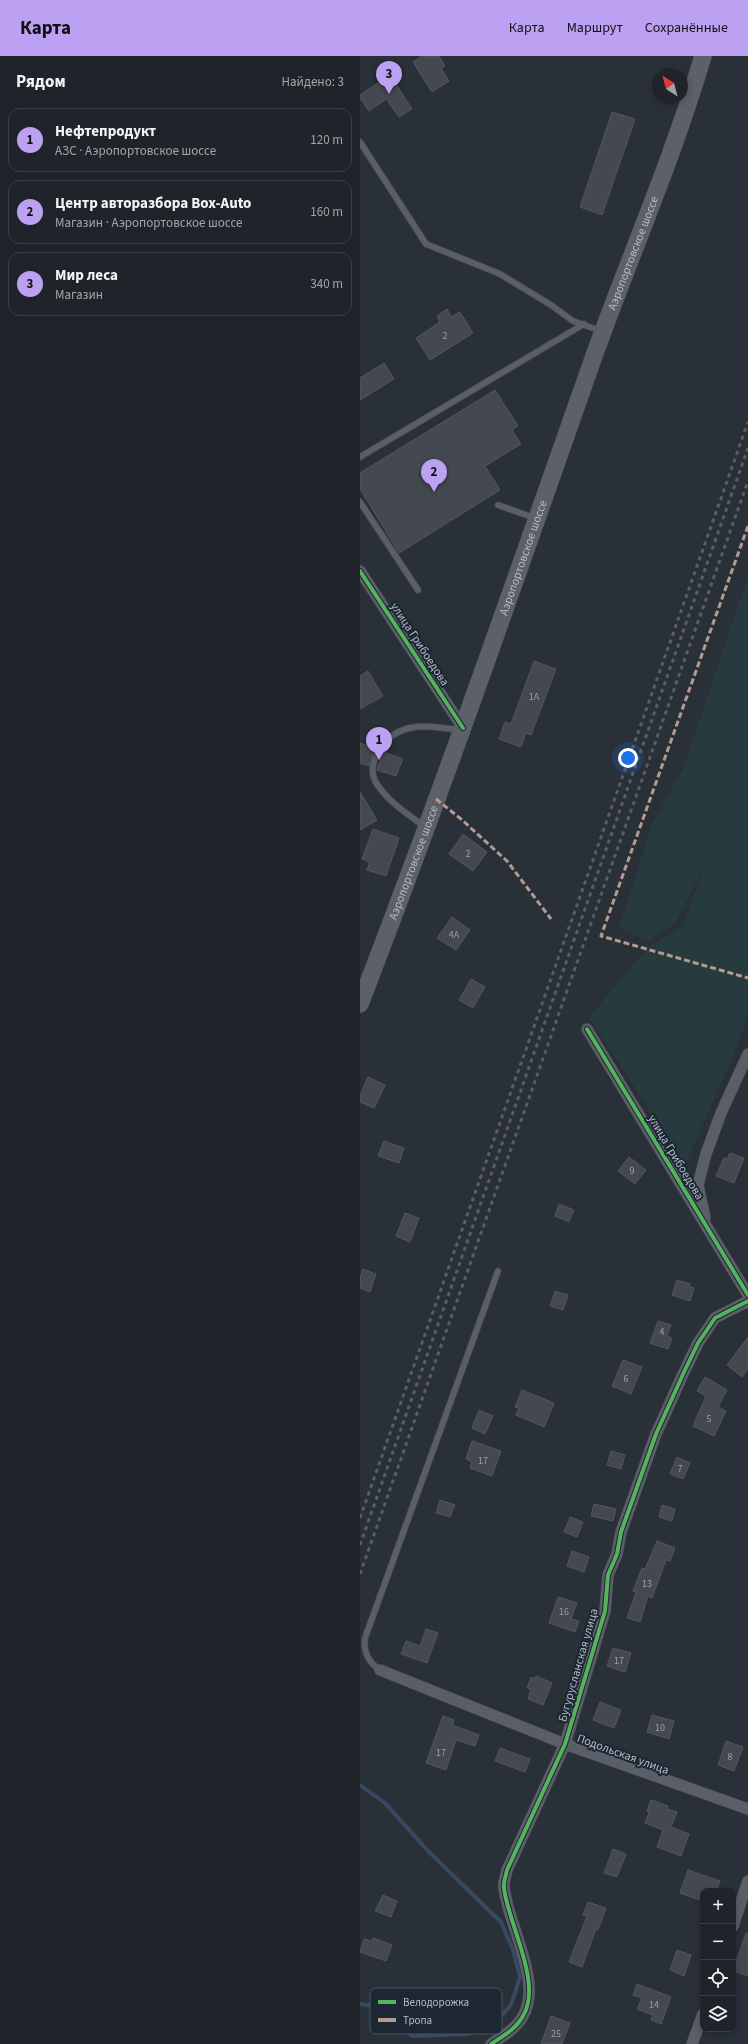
<!DOCTYPE html>
<html lang="ru">
<head>
<meta charset="utf-8">
<style>
	body { margin:0; font-family:"Source Sans 3",sans-serif; background:#2d3036; color:#f1f3f6 }
	.controls { position:absolute; right:12px; bottom:12px; display:grid; overflow:hidden; border-radius:8px; box-shadow:0 2px 6px #0003 }
	.controls button { width:36px; height:36px; display:grid; place-items:center; padding:0; border:0; border-bottom:1px solid #3d4147; background:#20242a; color:#f1f3f6; font:20px sans-serif }
	.compass { position:absolute; left:292px; top:12px; width:36px; height:36px; border-radius:50%; background:#20242a; box-shadow:0 2px 6px #0003; rotate:324deg }
	.you { position:absolute; left:268px; top:702px; width:14px; height:14px; margin:-10px; border:3px solid #fff; border-radius:50%; background:#1a73e8; box-shadow:0 0 0 6px #1a73e833 }
	.badge { display:grid; place-items:center; width:26px; height:26px; border-radius:50%; background:#bca0f2; color:#111; font-size:13px; font-weight:700 }
	.pin { position:absolute; translate:-50% -33px; filter:drop-shadow(0 1px 2px #0008) }
	.pin::after { content:''; position:absolute; top:21px; width:14px; height:12px; background:inherit; clip-path:polygon(0 0,100% 0,50% 100%) }
	.list { margin:0; padding:0; list-style:none }
	h2 { display:flex; justify-content:space-between; align-items:center; height:52px; margin:0; padding:0 16px; font-size:17px }
	h2 small { font-size:13px; font-weight:400; color:#a2a4a8 }
	.list li { display:grid; grid-template-columns:26px 1fr auto; gap:12px; align-items:center; box-sizing:border-box; height:64px; margin:0 8px 8px; padding:0 8px; border:1px solid #3d4147; border-radius:12px }
	.list b { display:block; font-size:15px; white-space:nowrap }
	.list p { margin:0; font-size:13px; white-space:nowrap; color:#a2a4a8 }
	.list em { font-size:13px; font-style:normal; color:#a2a4a8 }
	.icon { flex:none; width:22px; height:22px; fill:none; stroke:currentColor; stroke-width:2; stroke-linecap:round; stroke-linejoin:round }
	.map { position:relative; flex:none; width:388px; height:1988px; overflow:hidden }
	header { display:flex; align-items:center; gap:24px; box-sizing:border-box; height:56px; padding:0 20px; background:#bca0f2; color:#111 }
	header strong { font-size:19px }
	nav { display:flex; gap:22px; margin-inline-start:auto; font-size:14px }
	main { display:flex }
	aside { flex:1; background:#20242a }
	.map>svg:first-child { display:block }
	.green { fill:#273a3e }
	.lines { fill:none; stroke-linecap:round; stroke-linejoin:round }
	.stream { stroke:#384963; stroke-width:4 }
	.building { fill:#444950; stroke:#52575f }
	.lane-casing { stroke:#484c53; stroke-width:7 }
	.street-casing { stroke:#484c53; stroke-width:12 }
	.primary-casing { stroke:#484c55; stroke-width:18 }
	.lane { stroke:#5a5e66; stroke-width:5.5 }
	.street { stroke:#5a5e66; stroke-width:11 }
	.primary { stroke:#5c6168; stroke-width:17 }
	.rail { stroke:#595d64; stroke-width:3; stroke-dasharray:4 4; stroke-linecap:butt }
	.quiet { stroke:#b69a8f; stroke-width:3; stroke-dasharray:6 3; stroke-linecap:butt }
	.cycleway-casing { stroke:#1d2633; stroke-width:6 }
	.cycleway { stroke:#56b35d; stroke-width:4 }
	.labels { text-anchor:middle; stroke-width:4; stroke-linejoin:round; paint-order:stroke }
	.number-label { font-size:10px; fill:#989fab }
	.street-label { font-size:12px; fill:#b4bcc9; stroke:#1d2633 }
	.key { fill:#1d2633; stroke:#4a5360; stroke-width:1 }
	.key-label { font-size:11px; fill:#b4bcc9 }
</style>
</head>
<body>
<header>
<strong>Карта</strong>
<nav><a>Карта</a><a>Маршрут</a><a>Сохранённые</a></nav>
</header>
<main>
<aside>
<h2>Рядом<small>Найдено: 3</small></h2>
<ul class="list">
<li><span class="badge">1</span><div><b>Нефтепродукт</b><p>АЗС · Аэропортовское шоссе</p></div><em>120 m</em></li>
<li><span class="badge">2</span><div><b>Центр авторазбора Box-Auto</b><p>Магазин · Аэропортовское шоссе</p></div><em>160 m</em></li>
<li><span class="badge">3</span><div><b>Мир леса</b><p>Магазин</p></div><em>340 m</em></li>
</ul>
</aside>
<div class="map">
<svg width="388" height="1988" viewBox="0 0 388 1988">
	<rect width="100%" height="100%" fill="#2a3038"/>
	<!-- green -->
	<path class="green" d="M388,520V960L374,998L325,1109L229,961L288,891L322,871L346,808L315,867L288,885L259,872L292,768L323,713Z"/>
	<g class="lines">
		<!-- stream -->
		<path class="stream" d="M0,1729L25,1747L68,1795L141,1866L153,1894L160,1921L151,1949L134,1968L108,1978L52,1980L14,1950L0,1948"/>
	</g>
	<!-- building -->
	<path class="building" d="M62,0H79L85,10L81,12L89,25L72,36L53,6Z
		M30,19L52,53L39,61L26,43L9,55L0,42V39Z
		M252,56L275,63L242,159L220,151Z
		M87,253L91,261L100,256L113,277L70,304L56,282L80,266L77,260Z
		M24,307L34,323L0,344V322Z
		M135,334L158,370L152,374L161,388L125,410L140,434L39,497L0,433V417Z
		M174,605L196,613L171,679L166,677L161,691L139,683L145,666L151,668Z
		M8,615L23,640L0,653V620Z
		M0,687L15,693L9,710L0,707Z
		M23,696L43,703L36,720L17,714Z
		M0,736L17,764L0,774Z
		M13,773L39,782L26,820L7,814L10,806L2,803Z
		M103,778L127,796L113,815L89,798Z
		M92,861L110,874L96,894L77,882Z
		M111,923L125,931L113,952L99,944Z
		M8,1021L25,1029L14,1052L0,1046V1040Z
		M24,1085L44,1092L39,1107L18,1100Z
		M370,1097L384,1102L374,1127L356,1120L364,1102L367,1103Z
		M269,1101L286,1114L275,1128L258,1115Z
		M199,1148L214,1154L209,1166L195,1160Z
		M45,1157L59,1162L50,1186L36,1180Z
		M3,1213L16,1218L10,1236L0,1232V1222Z
		M317,1224L330,1228V1231L334,1232L330,1245L312,1239Z
		M195,1235L208,1239L203,1254L190,1250Z
		M298,1265L311,1269L307,1280L312,1282L308,1293L290,1287Z
		M388,1281V1313L382,1321L367,1309Z
		M263,1304L282,1311L271,1338L252,1330Z
		M345,1321L367,1334L358,1351L366,1355L354,1380L333,1370L346,1340L337,1335Z
		M162,1334L194,1347L184,1371L156,1359L159,1352L155,1351Z
		M119,1354L133,1360L125,1378L112,1372Z
		M112,1385L141,1395L132,1420L110,1412L112,1406L106,1403Z
		M251,1395L265,1399L261,1413L247,1409Z
		M317,1401L330,1407L323,1423L310,1418Z
		M80,1444L95,1449L90,1461L76,1457Z
		M234,1448L256,1453L253,1465L231,1460Z
		M302,1449L315,1453L312,1465L299,1461Z
		M210,1461L223,1466L217,1481L204,1476Z
		M297,1485L315,1492L310,1505L306,1504L292,1542L288,1540L280,1566L267,1562L276,1536L273,1535L282,1512L285,1513Z
		M212,1495L229,1501L224,1516L207,1510Z
		M198,1541L217,1547L211,1563L219,1565L215,1576L189,1567Z
		M66,1573L78,1577L67,1607L41,1598L46,1585L60,1590Z
		M253,1592L271,1597L265,1616L247,1610Z
		M176,1620L192,1627L183,1649L168,1643L171,1633L167,1632L171,1621L175,1623Z
		M240,1646L261,1654L254,1672L233,1664Z
		M292,1659L314,1665L309,1683L287,1676Z
		M83,1660L94,1664L92,1669L119,1679L115,1690L96,1684L86,1714L66,1707Z
		M366,1685L383,1691L374,1715L358,1709Z
		M140,1692L170,1703L165,1716L135,1705Z
		M291,1744L308,1750L307,1753L317,1756L311,1771L329,1778L321,1800L297,1791L303,1774L285,1767L289,1756L287,1755Z
		M253,1793L266,1798L257,1821L244,1817Z
		M328,1814L360,1825L356,1835H343V1845L320,1837Z
		M23,1839L37,1845L31,1861L15,1855Z
		M228,1846L246,1852L238,1874L236,1873L222,1911L209,1906L227,1860L223,1859Z
		M386,1877H388V1920L373,1915Z
		M13,1882L32,1889L26,1905L0,1896L4,1883L12,1885Z
		M317,1894L331,1899L324,1920L310,1914Z
		M277,1928L311,1941L301,1968L291,1964L293,1959L277,1953L282,1942L273,1939Z
		M191,1960L210,1967L202,1988H181Z"/>
	<g class="lines">
		<defs>
			<path id="lane" d="M0,86L66,188L140,218L191,249L213,265L241,275
				M0,401L224,268
				M0,446L58,534
				M138,449L175,462
				M64,770C47,758 26,744 15,725C11,716 13,705 18,696C38,663 67,670 100,674
				M20,1614C8,1606 3,1596 5,1582L138,1215"/>
			<path id="street" d="M0,515L103,672
				M227,973L388,1239
				M345,1162L338,1129L346,1098L361,1057L388,998
				M20,1614L205,1688L388,1753
				M373,1870L388,1825
				M131,1988C143,1980 156,1973 163,1960C183,1927 148,1868 144,1832C143,1826 146,1820 147,1814L205,1688L245,1555L248,1519L257,1498L261,1476L296,1378L324,1316L338,1287L355,1262L388,1245
				M332,1988L343,1958"/>
			<g id="primary">
				<path id="s1" d="M0,948C83,733 158,516 234,300C270,200 313,102 343,0"/>
			</g>
		</defs>
		<!-- lane casing -->
		<use href="#lane" class="lane-casing"/>
		<!-- street casing -->
		<use href="#street" class="street-casing"/>
		<!-- primary casing -->
		<use href="#primary" class="primary-casing"/>
		<!-- lane -->
		<use href="#lane" class="lane"/>
		<!-- street -->
		<use href="#street" class="street"/>
		<!-- primary -->
		<use href="#primary" class="primary"/>
		<!-- rail -->
		<path class="rail" d="M0,1462L388,366
			M0,1489L388,392
			M0,1518L388,425"/>
		<!-- quiet -->
		<path class="quiet" d="M388,470L241,880L388,922
			M76,743L101,763L147,805L191,863"/>
		<defs>
			<path id="cycleway" d="M0,515L103,672
				M227,973L388,1239
				M131,1988C143,1980 156,1973 163,1960C183,1927 148,1868 144,1832C143,1826 146,1820 147,1814L205,1688L245,1555L248,1519L257,1498L261,1476L296,1378L324,1316L338,1287L355,1262L388,1245"/>
		</defs>
		<!-- cycleway casing -->
		<use href="#cycleway" class="cycleway-casing"/>
		<!-- cycleway -->
		<use href="#cycleway" class="cycleway"/>
	</g>
	<g class="labels">
		<!-- number labels -->
		<g class="number-label">
			<text x="85" y="283">2</text>
			<text x="174" y="644">1А</text>
			<text x="108" y="801">2</text>
			<text x="94" y="882">4А</text>
			<text x="272" y="1118">9</text>
			<text x="302" y="1279">4</text>
			<text x="266" y="1326">6</text>
			<text x="349" y="1366">5</text>
			<text x="123" y="1408">17</text>
			<text x="320" y="1416">7</text>
			<text x="287" y="1531">13</text>
			<text x="204" y="1559">16</text>
			<text x="259" y="1608">17</text>
			<text x="300" y="1675">10</text>
			<text x="81" y="1700">17</text>
			<text x="370" y="1704">8</text>
			<text x="294" y="1952">14</text>
			<text x="196" y="1981">25</text>
		</g>
		<!-- street labels -->
		<g class="street-label">
			<text dy="4" stroke="none"><textPath href="#s1" startOffset="799">Аэропортовское шоссе</textPath></text>
			<text dy="4" stroke="none"><textPath href="#s1" startOffset="475">Аэропортовское шоссе</textPath></text>
			<text transform="translate(60 588) rotate(57)" y="4">улица Грибоедова</text>
			<text dy="4" stroke="none"><textPath href="#s1" startOffset="151">Аэропортовское шоссе</textPath></text>
			<text transform="translate(316 1101) rotate(59)" y="4">улица Грибоедова</text>
			<text transform="translate(218 1609) rotate(-74)" y="4">Бугурусланская улица</text>
			<text transform="translate(263 1698) rotate(20)" y="4">Подольская улица</text>
		</g>
	</g>
	<!-- legend -->
	<rect x="10" y="1932" width="132" height="46" rx="6" class="key"/>
	<rect x="18" y="1944" width="18" height="4" fill="#56b35d"/>
	<rect x="18" y="1962" width="18" height="4" fill="#b69a8f"/>
	<g class="key-label">
		<text x="43" y="1950">Велодорожка</text>
		<text x="43" y="1968">Тропа</text>
	</g>
</svg>
<div class="controls">
<button>+</button>
<button>−</button>
<button><svg class="icon" aria-label="locate" viewBox="0 0 24 24"><circle cx="12" cy="12" r="6"/><path d="M12 2v4M12 18v4M2 12h4M18 12h4"/></svg></button>
<button><svg class="icon" aria-label="layers" viewBox="0 0 24 24"><path d="M12 4l9 5-9 5-9-5zM3 14l9 5 9-5"/></svg></button>
</div>
<svg class="compass" viewBox="-18 -18 36 36"><path d="M0-13l5 13h-10z" fill="#e53935"/><path d="M0 13l5-13h-10z" fill="#a2a4a8"/></svg>
<div class="you"></div>
<div class="pin badge" style="left:19px;top:704px">1</div>
<div class="pin badge" style="left:74px;top:436px">2</div>
<div class="pin badge" style="left:29px;top:38px">3</div>
</div>
</main>
</body>
</html>
